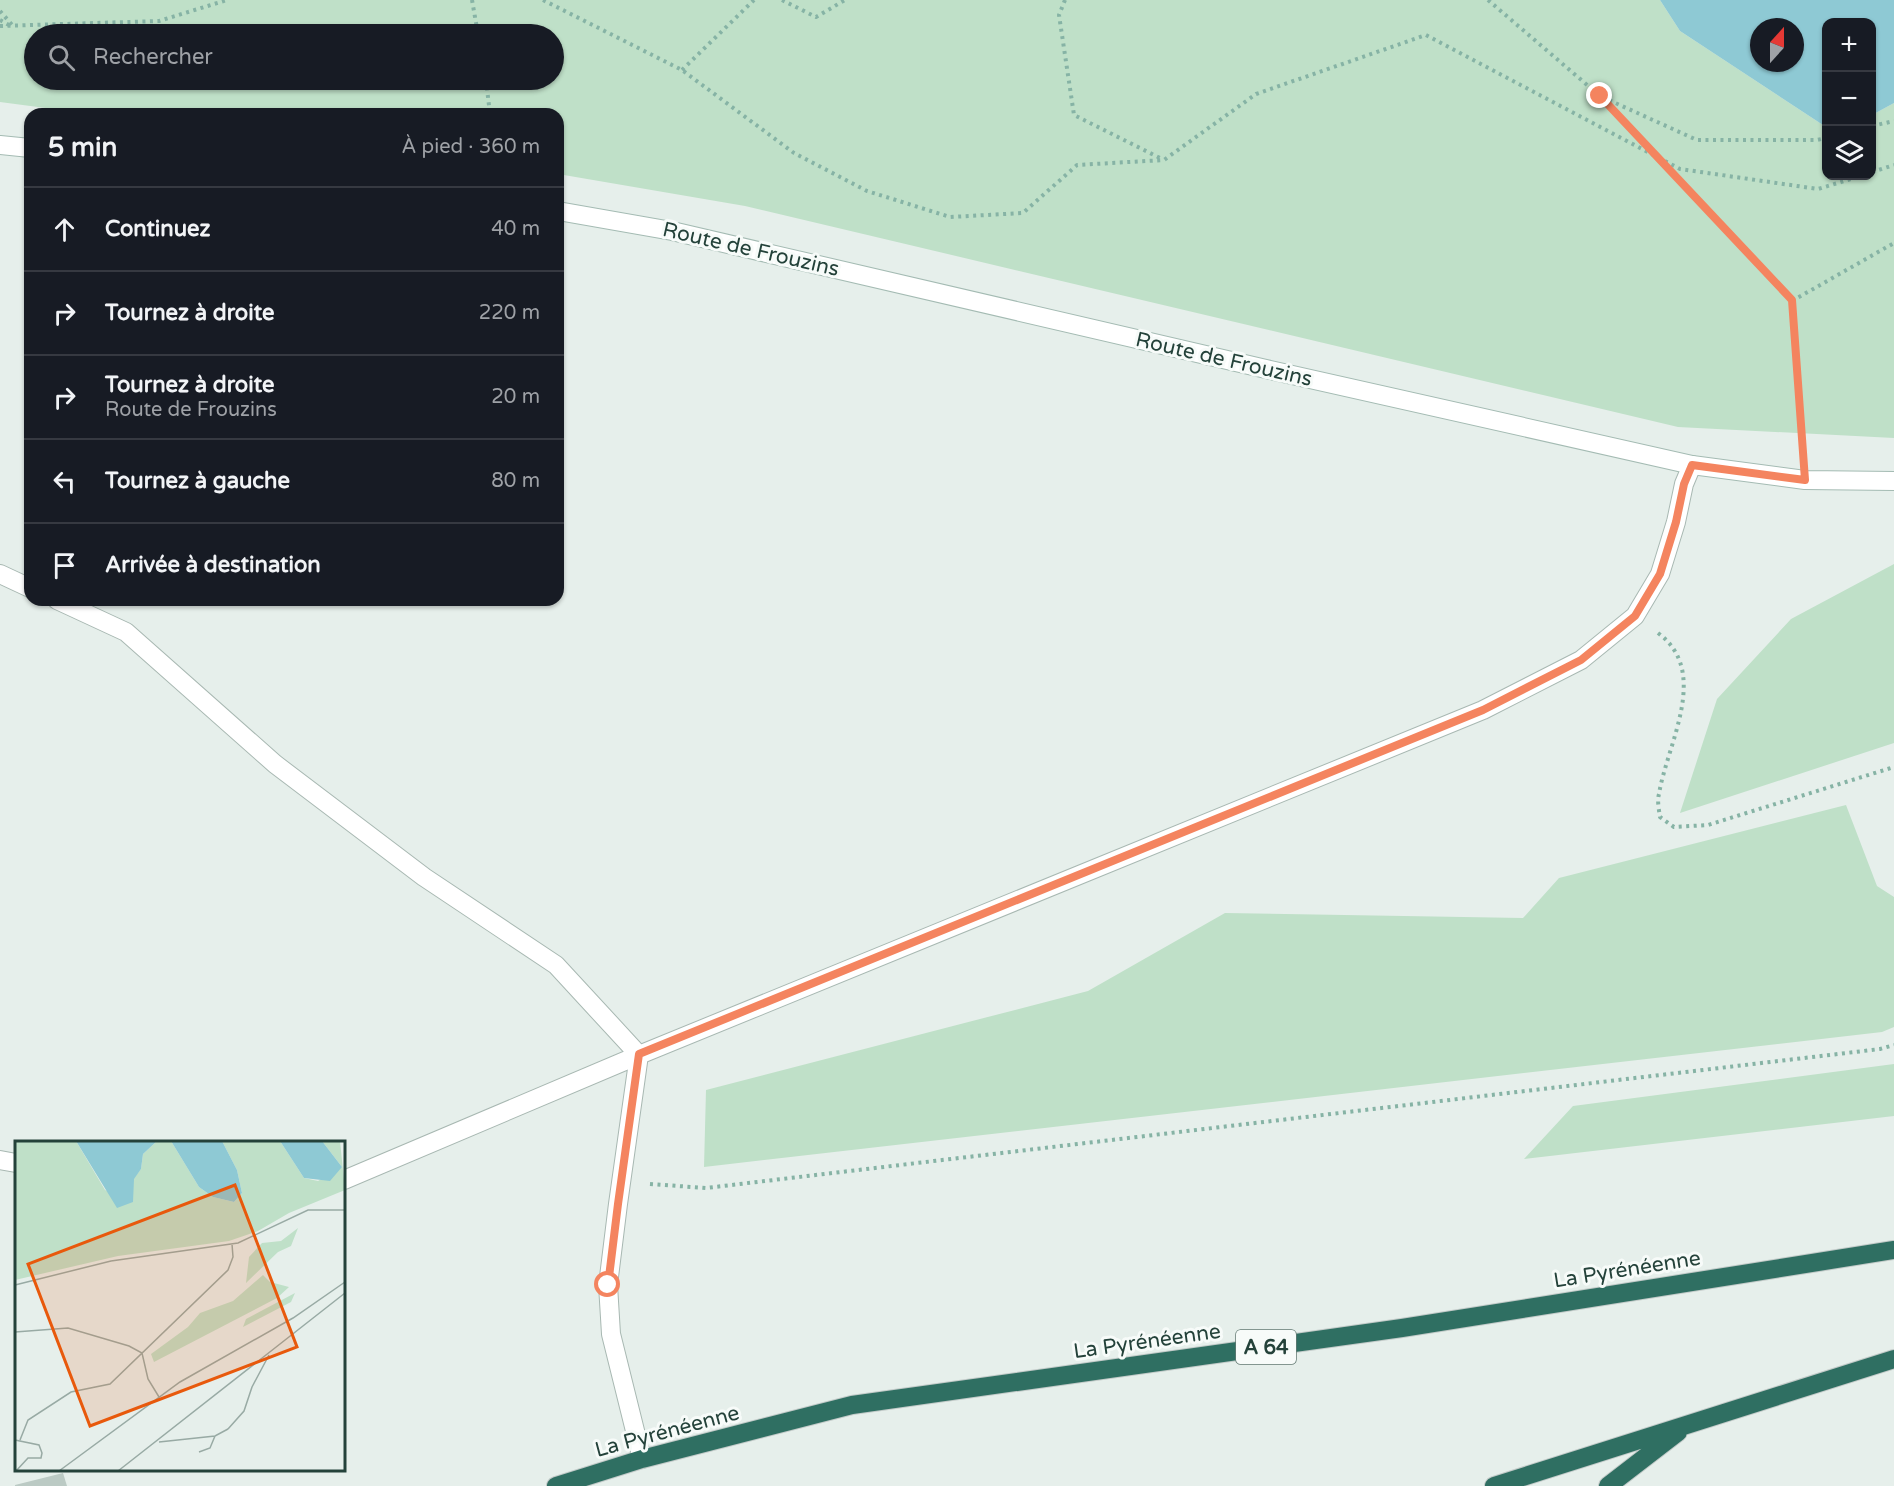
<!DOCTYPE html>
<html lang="fr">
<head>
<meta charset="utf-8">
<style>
	body { margin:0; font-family:"Varela Round",sans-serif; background:#20242c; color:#f1f3f6 }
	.controls { position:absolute; right:18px; top:18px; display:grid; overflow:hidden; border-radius:12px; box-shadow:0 2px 4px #0004 }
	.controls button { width:54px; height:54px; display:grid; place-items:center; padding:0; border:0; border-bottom:2px solid #363941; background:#171b24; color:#f1f3f6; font:30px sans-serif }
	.compass { position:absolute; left:1750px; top:18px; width:54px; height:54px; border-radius:50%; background:#171b24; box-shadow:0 2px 4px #0004; rotate:21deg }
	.stop { position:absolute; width:18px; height:18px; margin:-14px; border:4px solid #f4845f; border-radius:50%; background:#fff }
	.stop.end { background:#f4845f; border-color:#fff; box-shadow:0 2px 6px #0008 }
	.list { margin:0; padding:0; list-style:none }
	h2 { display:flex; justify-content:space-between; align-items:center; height:78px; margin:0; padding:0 24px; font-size:26px }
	h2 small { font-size:20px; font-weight:400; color:#9ea1a6 }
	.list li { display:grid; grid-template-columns:39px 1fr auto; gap:18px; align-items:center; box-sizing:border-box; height:84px; padding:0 24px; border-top:2px solid #363941 }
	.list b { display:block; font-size:22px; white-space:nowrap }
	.list p { margin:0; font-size:20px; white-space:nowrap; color:#9ea1a6 }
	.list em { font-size:20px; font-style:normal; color:#9ea1a6 }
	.icon { flex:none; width:33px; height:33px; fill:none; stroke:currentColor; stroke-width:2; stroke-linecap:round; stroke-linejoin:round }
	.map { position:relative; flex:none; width:1894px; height:1486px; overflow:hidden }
	.search { position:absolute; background:#171b24; box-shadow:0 2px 4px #0004; left:24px; top:24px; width:540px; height:66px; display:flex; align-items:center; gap:15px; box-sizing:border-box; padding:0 21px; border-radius:33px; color:#9ea1a6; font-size:22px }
	.panel { position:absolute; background:#171b24; box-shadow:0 2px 4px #0004; left:24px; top:108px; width:540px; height:498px; border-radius:18px }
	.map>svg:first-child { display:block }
	.green { fill:#bfe0c8; fill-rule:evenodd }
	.water { fill:#8ec9d4; fill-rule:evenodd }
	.building { fill:#bbcac4 }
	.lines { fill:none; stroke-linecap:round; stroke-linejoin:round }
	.service-casing { stroke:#a8b8b2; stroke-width:20 }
	.secondary-casing { stroke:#a4bbb3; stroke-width:20 }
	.motorway-casing { stroke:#c2cac8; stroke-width:20 }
	.path { stroke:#86b3a5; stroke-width:4; stroke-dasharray:3 4.5; stroke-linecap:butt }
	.service { stroke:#fff; stroke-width:18 }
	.secondary { stroke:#fff; stroke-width:18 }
	.motorway { stroke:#2f6f62; stroke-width:18 }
	.route { stroke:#f4845f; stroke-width:8 }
	.labels { text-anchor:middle; stroke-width:6; stroke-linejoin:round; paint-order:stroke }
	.shield { fill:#f7fbf9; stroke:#637a73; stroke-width:1.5 }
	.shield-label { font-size:20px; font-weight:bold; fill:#24423a }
	.street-label { font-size:21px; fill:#24423a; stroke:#f7fbf9 }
	.inset-road { fill:none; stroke:#98aaa4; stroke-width:1.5 }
	.view { fill:#e8590c; fill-opacity:0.15; stroke:#e8590c; stroke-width:3 }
	.inset-edge { fill:none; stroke:#24423a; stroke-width:3 }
</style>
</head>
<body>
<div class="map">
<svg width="1894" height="1486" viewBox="0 0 1894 1486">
	<rect width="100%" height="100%" fill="#e6efeb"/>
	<!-- green -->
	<path class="green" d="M0,0H1660L1680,31L1826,127V176H1872V115L1894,103V438L1678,427L745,206L558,174V114H91L0,102ZM34,34H554V80H34Z
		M1894,564V743L1680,813L1717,699L1791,619Z
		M1846,805L1877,886L1894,897V1027L1882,1032L704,1167L706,1090L1088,991L1225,913L1523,918L1559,878Z
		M1894,1064V1116L1524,1159L1573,1106Z"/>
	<!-- water -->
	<path class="water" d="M1660,0H1894V103L1872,115V22H1826V127L1680,31ZM1759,27H1795V63H1759Z"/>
	<!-- building -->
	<path class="building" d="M63,1473L67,1486H15V1485Z"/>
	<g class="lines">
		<defs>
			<path id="service" d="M0,574L30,588
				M57,600L126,632L275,764L424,877L556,965L639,1055L618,1204L608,1285L611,1334L642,1459
				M0,1160L16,1163
				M344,1180L639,1055L1483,710L1581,660L1635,616L1660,574L1676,522L1684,484L1692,465"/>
			<path id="secondary" d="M0,145L30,148
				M558,211L672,231L1266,369L1692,465L1805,480L1894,481"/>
			<path id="motorway" d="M556,1486L642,1459L852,1405L1402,1328L1894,1250
				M1494,1486L1894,1359
				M1608,1486L1678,1432"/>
		</defs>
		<!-- service casing -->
		<use href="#service" class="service-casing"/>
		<!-- secondary casing -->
		<use href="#secondary" class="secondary-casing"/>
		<!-- motorway casing -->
		<use href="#motorway" class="motorway-casing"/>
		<!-- path -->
		<path class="path" d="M472,0L478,34
			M543,0L682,70L794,153L867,191L950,217L1023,213L1077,165L1164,160L1256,94L1426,35L1680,169L1818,189L1861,176
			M782,0L816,17L845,0
			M1065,0L1059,15L1074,115L1162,159
			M1488,0L1600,96L1697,140H1817L1826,138
			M0,11L13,26
			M0,20L9,25
			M0,26L159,21L227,0
			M682,70L754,0
			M486,80L490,114
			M1600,96L1654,153
			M1872,126L1894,121
			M1661,160L1792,301L1803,452
			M1872,172L1894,165
			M1792,301L1894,243
			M1658,633C1711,672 1667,744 1659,794C1657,801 1659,810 1660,817L1674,827L1708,825L1894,767
			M650,1184L706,1188L1880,1049L1894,1045"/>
		<!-- service -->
		<use href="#service" class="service"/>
		<!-- secondary -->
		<use href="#secondary" class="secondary"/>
		<!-- motorway -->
		<use href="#motorway" class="motorway"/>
	</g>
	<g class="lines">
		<!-- route -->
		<path class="route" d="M608,1285L618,1204L639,1054L1483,710L1581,660L1635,616L1660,574L1676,522L1684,484L1692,465L1805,480L1792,300L1600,96"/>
	</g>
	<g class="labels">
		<!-- shield labels -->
		<rect class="shield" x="1236" y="1330" width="60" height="34" rx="4.5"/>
		<g class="shield-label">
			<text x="1266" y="1354">A 64</text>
		</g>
		<!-- street labels -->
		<g class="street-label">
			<text transform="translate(751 249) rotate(13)" y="7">Route de Frouzins</text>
			<text transform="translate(1224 359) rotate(13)" y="7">Route de Frouzins</text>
			<text transform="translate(1627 1269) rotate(-9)" y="7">La Pyrénéenne</text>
			<text transform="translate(1147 1341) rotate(-8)" y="7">La Pyrénéenne</text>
			<text transform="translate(667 1431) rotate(-15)" y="7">La Pyrénéenne</text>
		</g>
	</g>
	<!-- overview -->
	<g transform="translate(15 1141)">
		<rect width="330" height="330" fill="#e6efeb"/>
		<path d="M0,0H61L90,49L118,61V38L126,28L128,13L142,0H156L184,46L198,56L219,61L227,52L222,29L207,0H265L289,37L303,40L327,26L307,0H325L330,49L274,72L243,90L214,100L103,115L0,139ZM283,87L276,105L263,111L231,142L234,116L247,102L266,100ZM248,134L255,141L274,146L262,157L139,221L136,213L173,186L185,172L218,160ZM280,152L276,161L228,186L231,178Z" fill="#bfe0c8"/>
		<path d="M61,0H142L128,13L126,28L119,38L118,61L102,67ZM156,0H207L222,29L227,52L219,61L198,56L184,46ZM265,0H307L327,26L315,40L289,37Z" fill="#8ec9d4"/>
		<path class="inset-road" d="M0,144L96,120L223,102L293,69H330M0,191L53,187L114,205L127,212L133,238L144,256M237,246L254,214M213,288L229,270L237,246M0,299L24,304L27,312L26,317H13L1,330M5,299L13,279L56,251L95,243L213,129L218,116L217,103M144,301L200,295L213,288M184,311L195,307L200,295M44,330L165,241L278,177L330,141M103,330L330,152"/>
		<path class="view" d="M220,44L282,206L75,285L13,123Z"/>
		<rect width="330" height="330" class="inset-edge"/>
	</g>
</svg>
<div class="controls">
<button>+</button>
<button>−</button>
<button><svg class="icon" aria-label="layers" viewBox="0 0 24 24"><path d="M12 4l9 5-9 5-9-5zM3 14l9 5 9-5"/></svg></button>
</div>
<svg class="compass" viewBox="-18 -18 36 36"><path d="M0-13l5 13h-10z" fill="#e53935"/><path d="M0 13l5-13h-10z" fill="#9ea1a6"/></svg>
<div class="stop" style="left:608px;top:1285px"></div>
<div class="stop end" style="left:1600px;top:96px"></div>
<div class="search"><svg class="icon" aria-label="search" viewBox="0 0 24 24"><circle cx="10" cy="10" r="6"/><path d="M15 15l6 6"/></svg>Rechercher</div>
<section class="panel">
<h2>5 min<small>À pied · 360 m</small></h2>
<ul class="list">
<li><svg class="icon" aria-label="ahead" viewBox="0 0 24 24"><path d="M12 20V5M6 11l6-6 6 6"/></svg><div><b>Continuez</b></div><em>40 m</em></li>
<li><svg class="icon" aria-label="right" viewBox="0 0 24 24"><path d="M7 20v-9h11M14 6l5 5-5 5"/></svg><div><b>Tournez à droite</b></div><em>220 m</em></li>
<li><svg class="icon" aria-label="right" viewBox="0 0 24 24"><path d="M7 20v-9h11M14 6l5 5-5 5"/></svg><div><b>Tournez à droite</b><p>Route de Frouzins</p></div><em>20 m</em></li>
<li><svg class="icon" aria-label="left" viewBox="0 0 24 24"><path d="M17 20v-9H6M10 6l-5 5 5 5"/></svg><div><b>Tournez à gauche</b></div><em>80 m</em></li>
<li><svg class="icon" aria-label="arrive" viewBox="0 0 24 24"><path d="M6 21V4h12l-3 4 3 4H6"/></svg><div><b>Arrivée à destination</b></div></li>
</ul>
</section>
</div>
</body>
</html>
